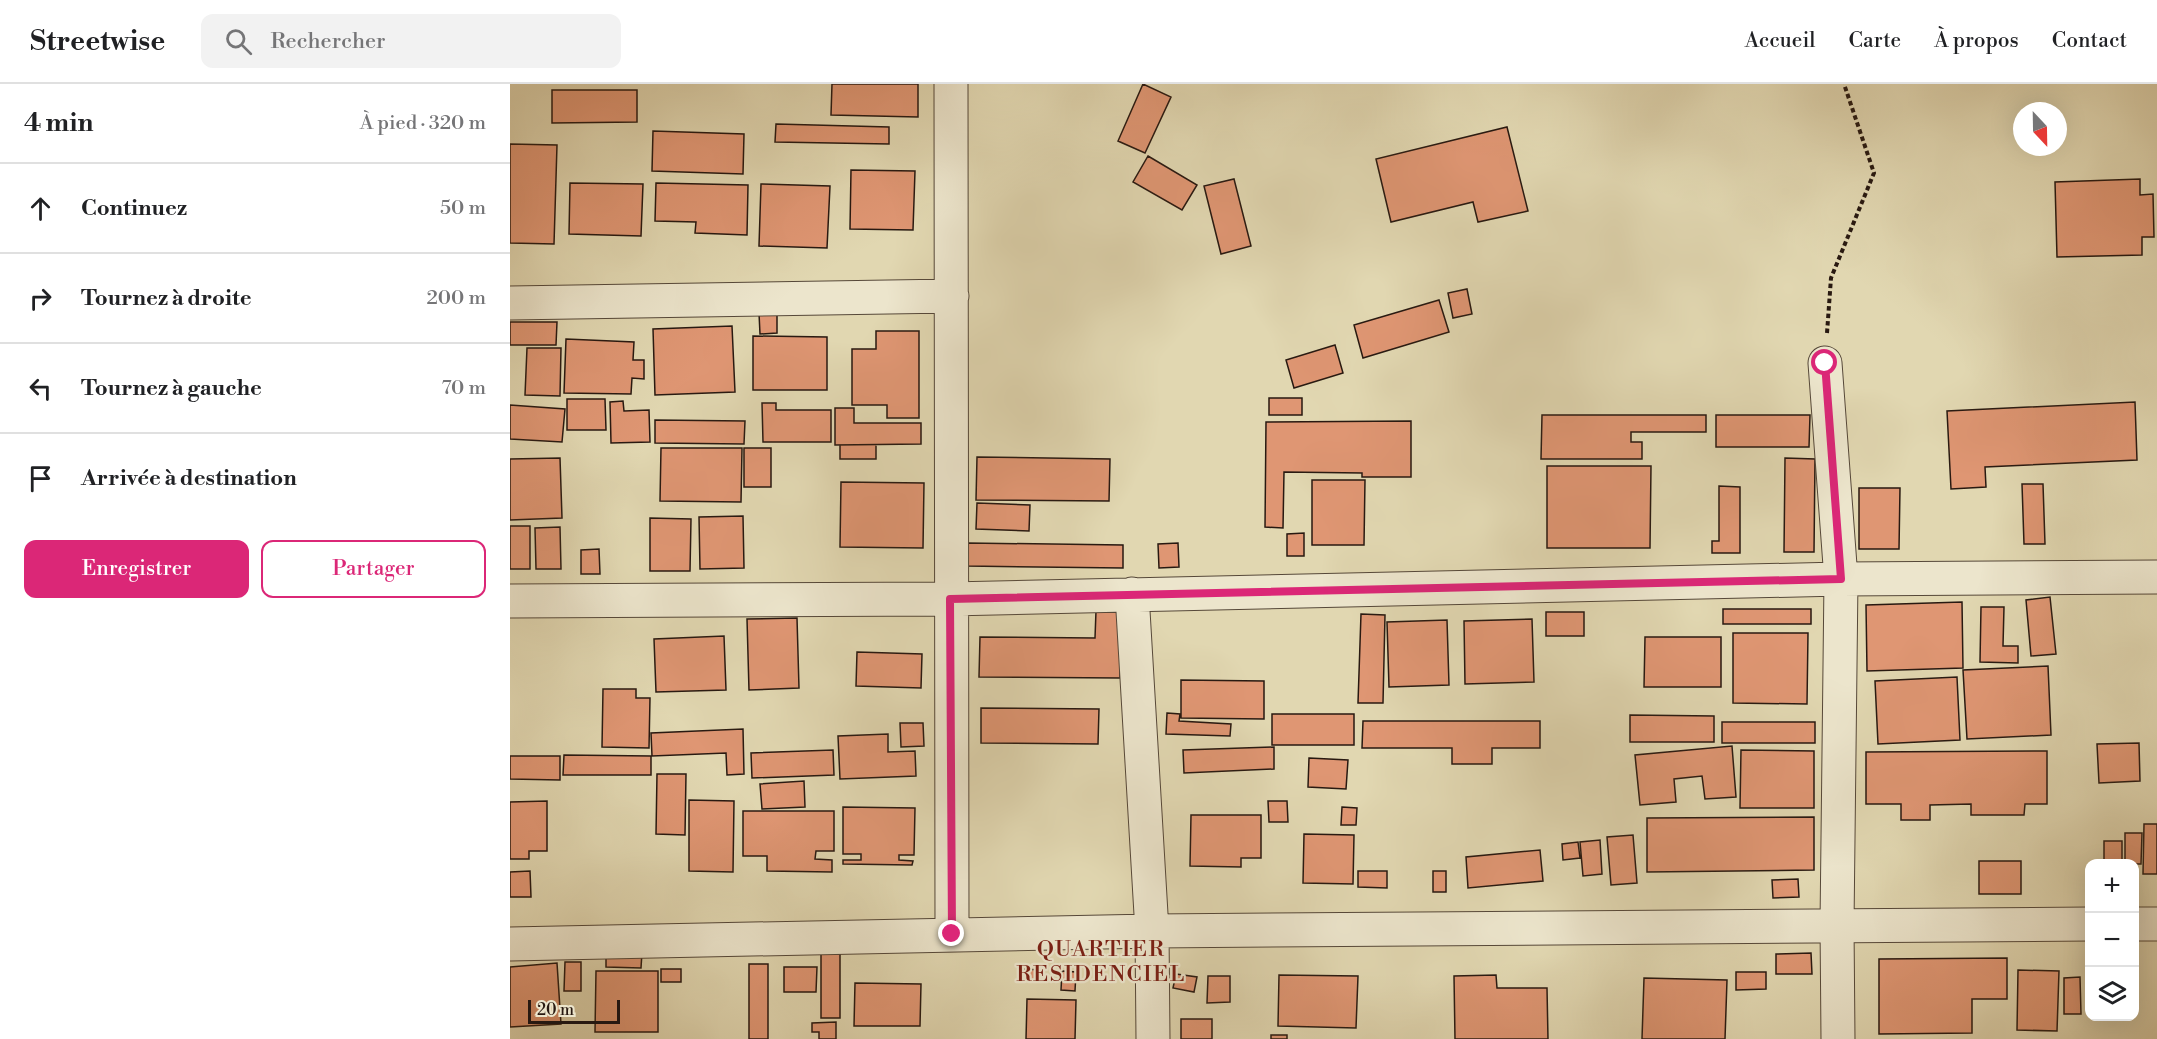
<!DOCTYPE html>
<html lang="fr">
<head>
<meta charset="utf-8">
<style>
	body { margin:0; font-family:"Libre Bodoni",serif; background:#f2f2f2; color:#202124 }
	.controls { position:absolute; right:18px; bottom:18px; display:grid; overflow:hidden; border-radius:12px; box-shadow:0 6px 24px #0002 }
	.controls button { width:54px; height:54px; display:grid; place-items:center; padding:0; border:0; border-bottom:2px solid #e0e0e0; background:#fff; color:#202124; font:30px sans-serif }
	.compass { position:absolute; left:1503px; top:18px; width:54px; height:54px; border-radius:50%; background:#fff; box-shadow:0 6px 24px #0002; rotate:158deg }
	.scale { position:absolute; left:18px; bottom:15px; width:92px; box-sizing:border-box; padding-left:6px; border:3px solid #281911; border-top:0; font-size:16px; line-height:21px; white-space:nowrap; color:#281911; -webkit-text-stroke:4px #ece5cc; paint-order:stroke }
	.stop { position:absolute; width:18px; height:18px; margin:-14px; border:4px solid #db2777; border-radius:50%; background:#fff }
	.stop.end { background:#db2777; border-color:#fff; box-shadow:0 2px 6px #0008 }
	.list { margin:0; padding:0; list-style:none }
	h2 { display:flex; justify-content:space-between; align-items:center; height:78px; margin:0; padding:0 24px; font-size:26px }
	h2 small { font-size:20px; font-weight:400; color:#757577 }
	.list li { display:grid; grid-template-columns:39px 1fr auto; gap:18px; align-items:center; box-sizing:border-box; height:90px; padding:0 24px; border-top:2px solid #e0e0e0 }
	.list b { display:block; font-size:22px; white-space:nowrap }
	.list em { font-size:20px; font-style:normal; color:#757577 }
	.actions { display:flex; gap:12px; padding:18px 24px }
	.actions a { flex:1; padding:14px 0; border:2px solid #db2777; border-radius:12px; text-align:center; font-size:21px; color:#db2777 }
	.actions .main { background:#db2777; color:#fff }
	.icon { flex:none; width:33px; height:33px; fill:none; stroke:currentColor; stroke-width:2; stroke-linecap:round; stroke-linejoin:round }
	.map { position:relative; flex:none; width:1647px; height:955px; overflow:hidden }
	header { display:flex; align-items:center; gap:36px; box-sizing:border-box; height:84px; padding:0 30px; background:#fff; border-bottom:2px solid #e0e0e0 }
	header strong { font-size:28px }
	nav { display:flex; gap:33px; margin-inline-start:auto; font-size:21px }
	.search { width:420px; height:54px; background:#f2f2f2; display:flex; align-items:center; gap:15px; box-sizing:border-box; padding:0 21px; border-radius:12px; color:#757577; font-size:22px }
	main { display:flex }
	aside { flex:1; background:#fff }
	.map>svg:first-child { display:block }
	.building { fill:#df9673; stroke:#281911; stroke-width:1.5 }
	.lines { fill:none; stroke-linecap:round; stroke-linejoin:round }
	.minor-casing { stroke:#564839; stroke-width:35 }
	.path { stroke:#281911; stroke-width:4; stroke-dasharray:4.5 3; stroke-linecap:butt }
	.minor { stroke:#ece5cc; stroke-width:33 }
	.route { stroke:#db2777; stroke-width:8 }
	.labels { text-anchor:middle; stroke-width:4.5; stroke-linejoin:round; paint-order:stroke }
	.neighbourhood-label { font-size:22px; letter-spacing:1.5px; fill:#7a1f14; stroke:#ece5cc }
</style>
</head>
<body>
<header>
<strong>Streetwise</strong>
<div class="search"><svg class="icon" aria-label="search" viewBox="0 0 24 24"><circle cx="10" cy="10" r="6"/><path d="M15 15l6 6"/></svg>Rechercher</div>
<nav><a>Accueil</a><a>Carte</a><a>À propos</a><a>Contact</a></nav>
</header>
<main>
<aside>
<h2>4 min<small>À pied · 320 m</small></h2>
<ul class="list">
<li><svg class="icon" aria-label="ahead" viewBox="0 0 24 24"><path d="M12 20V5M6 11l6-6 6 6"/></svg><div><b>Continuez</b></div><em>50 m</em></li>
<li><svg class="icon" aria-label="right" viewBox="0 0 24 24"><path d="M7 20v-9h11M14 6l5 5-5 5"/></svg><div><b>Tournez à droite</b></div><em>200 m</em></li>
<li><svg class="icon" aria-label="left" viewBox="0 0 24 24"><path d="M17 20v-9H6M10 6l-5 5 5 5"/></svg><div><b>Tournez à gauche</b></div><em>70 m</em></li>
<li><svg class="icon" aria-label="arrive" viewBox="0 0 24 24"><path d="M6 21V4h12l-3 4 3 4H6"/></svg><div><b>Arrivée à destination</b></div></li>
</ul>
<div class="actions"><a class="main">Enregistrer</a><a>Partager</a></div>
</aside>
<div class="map">
<svg width="1647" height="955" viewBox="0 0 1647 955">
	<rect width="100%" height="100%" fill="#e1d7b1"/>
	<filter id="stains"><feTurbulence type="fractalNoise" baseFrequency=".00333" numOctaves="4"/><feColorMatrix values="0 0 0 0 .2 0 0 0 0 .09 0 0 0 0 .02 0 0 0 .5 -.17"/></filter>
	<radialGradient id="worn" r=".72"><stop offset=".6" stop-color="#630" stop-opacity="0"/><stop offset="1" stop-color="#630" stop-opacity=".3"/></radialGradient>
	<!-- building -->
	<path class="building" d="M322,0H408V33L321,31Z
		M633,0L661,13L635,69L608,57Z
		M42,6H127V38L42,39Z
		M266,40L379,43V60L265,58Z
		M997,43L1018,127L968,138L963,118L881,138L866,75Z
		M143,47L234,50L233,90L142,87Z
		M0,60L47,61L44,160L0,159Z
		M638,72L687,101L672,126L623,98Z
		M341,86L405,87L403,146L340,145Z
		M724,95L741,162L711,170L694,102Z
		M1630,95V111L1643,110L1644,153H1632V171L1547,173L1545,98Z
		M60,99L133,100L131,152L59,150Z
		M146,99L238,101L237,151L185,149L186,138L145,137Z
		M251,100L320,102L317,164L249,162Z
		M957,205L962,230L943,234L938,209Z
		M929,216L939,248L853,274L844,241Z
		M267,228V249L250,250L249,229Z
		M0,238H47L46,261H0Z
		M222,242L225,308L145,311L143,245Z
		M366,247H409V334H377V321H342V265H366Z
		M243,252L317,253V306H243Z
		M56,255L124,258L123,276H134V295L122,294L121,310L54,309Z
		M825,261L833,289L784,304L776,276Z
		M17,264H51L50,312L15,311Z
		M759,314H792V331H759Z
		M57,315H95L96,346H57Z
		M113,317L114,327L139,326L140,358L101,359L100,318Z
		M1625,318L1627,376L1475,383L1476,403L1441,405L1437,327Z
		M252,319H266V326H321V358H253Z
		M0,321L55,325L52,358L0,355Z
		M325,324H344V339H411V360L325,361Z
		M1032,331H1196V348H1121V358H1132V375H1031Z
		M1206,331H1300L1299,363H1206Z
		M145,336L235,337L234,360L145,359Z
		M901,337V393H852V389L774,388L773,444L755,443L756,338Z
		M330,361H366V375H330Z
		M151,364H232L231,418L150,417Z
		M234,364H261V403H234Z
		M467,373L600,375L599,417L466,416Z
		M50,374L52,434L0,436V375Z
		M1275,374L1305,375L1304,468H1274Z
		M1037,382H1141L1140,464H1037Z
		M802,396H855L854,461H802Z
		M331,398L414,399L413,464L330,463Z
		M1512,400H1533L1535,460H1514Z
		M1209,402L1230,403V469H1202V457H1209Z
		M1349,404H1390L1389,465H1349Z
		M467,419L520,421L519,447L466,445Z
		M233,432L234,484L190,485L189,433Z
		M140,434L181,435L180,487H140Z
		M0,442H20V485H0Z
		M50,443L51,485H26L25,444Z
		M794,449V472H777V450Z
		M458,459L613,461V484L457,482Z
		M668,459L669,483L649,484L648,460Z
		M89,465L90,490H71V466Z
		M1540,513L1546,570L1521,572L1516,516Z
		M1452,518L1453,584L1357,587L1356,521Z
		M1471,523H1494L1493,562H1508V579L1470,578Z
		M1213,525H1301V540H1213Z
		M586,527H611L610,594L469,593L470,553L585,554Z
		M1036,528H1074V552H1036Z
		M851,530L875,531L873,619H848Z
		M287,534L289,604L239,606L237,535Z
		M1022,535L1024,598L955,600L954,537Z
		M937,536L939,601L879,603L877,538Z
		M1223,549H1298L1297,620L1223,619Z
		M214,552L216,606L146,608L144,555Z
		M1135,553H1211V603H1134Z
		M347,568L412,570L411,604L346,602Z
		M1538,582L1541,651L1457,655L1453,586Z
		M1447,593L1450,656L1368,660L1365,597Z
		M671,596L754,597V635L671,634Z
		M93,605H126V614H140L139,664L92,663Z
		M471,624L589,625L588,660L471,659Z
		M657,629L670,630L669,637L721,640L720,652L656,650Z
		M762,630H844V661H762Z
		M1120,631L1204,632V658H1120Z
		M853,637H1030V664H982V680H942V664H852Z
		M1212,638H1305V659H1212Z
		M390,639H413L414,662L391,663Z
		M233,645L234,690L217,691L216,669L142,672L141,649Z
		M378,650V668L405,667L406,692L330,695L328,652Z
		M1629,659L1630,697L1589,699L1587,660Z
		M1222,662L1226,713L1195,715L1192,692L1164,695L1166,718L1130,721L1125,671Z
		M764,663V685L674,689L673,666Z
		M323,666L324,691L242,694L241,669Z
		M1231,666L1304,667V724H1230Z
		M1537,667V720H1515L1514,731H1461V720L1420,721V736H1391V720H1356V668Z
		M54,671L141,672V691H53Z
		M0,672H50V696L0,695Z
		M799,674L838,676L836,705L798,703Z
		M147,690H176L175,751L146,750Z
		M294,697L295,723L252,725L250,700Z
		M179,716L224,717L223,788L179,787Z
		M37,717V767H19V775H0V718Z
		M758,717H777L778,738H759Z
		M333,723L405,724L404,771H389V776L403,777L402,781L333,780V776H351V770H333Z
		M832,723L847,724L846,741H831Z
		M233,727H324V767H306L305,775L322,776V788L257,787V772H233Z
		M681,731H751V774H731V783L680,782Z
		M1304,733V786L1137,788V734Z
		M1634,740H1647V790H1633Z
		M1615,749H1632L1631,780H1615Z
		M794,750L844,751L843,800L793,799Z
		M1123,751L1127,799L1101,801L1097,753Z
		M1090,756L1092,790L1073,792L1070,758Z
		M1594,757H1612V778H1594Z
		M1068,758L1070,774L1053,776L1052,760Z
		M1030,766L1033,797L958,804L956,773Z
		M1469,777H1511V810H1469Z
		M20,787L21,813H0V788Z
		M848,787H877V804L848,803Z
		M923,787H936V808H923Z
		M1288,795L1289,813L1263,814L1262,796Z
		M96,868H132L131,884L96,883Z
		M1301,869L1302,890H1266V870Z
		M311,870H330V934H311Z
		M1497,874V915H1462V949L1369,950V875Z
		M55,878H71V907H54Z
		M47,879L51,940L0,943V883Z
		M239,880H258V955H239Z
		M274,883H307L306,908H274Z
		M151,885H171V898H151Z
		M513,885L531,886L530,896L512,895Z
		M1508,886L1549,887L1547,947L1507,946Z
		M86,887H148V948H85Z
		M552,887L566,888L565,907L551,906Z
		M1226,888H1256V905L1226,906Z
		M666,890L687,893L684,908L663,904Z
		M769,891L848,892L846,944L768,942Z
		M986,891L987,904H1037L1038,955H945L944,892Z
		M698,892H720V918L697,919Z
		M1570,893L1571,930H1554V894Z
		M1134,894L1217,896L1215,955H1132Z
		M345,899L411,900L410,942H344Z
		M517,915L566,916L565,955H516Z
		M671,935H702V955H671Z
		M326,938V955H309V948H302V939Z
		M761,951H777V955H761Z"/>
	<g class="lines">
		<defs>
			<path id="minor" d="M441,0L442,850
				M0,219L442,212
				M1315,279L1331,495L1327,841L1328,955
				M622,510L642,847L643,955
				M0,517L440,515L1331,495L1647,493
				M1624,840H1647
				M0,860L642,847L1580,840"/>
		</defs>
		<!-- minor casing -->
		<use href="#minor" class="minor-casing"/>
		<!-- path -->
		<path class="path" d="M1317,249L1321,194L1364,89L1334,0"/>
		<!-- minor -->
		<use href="#minor" class="minor"/>
	</g>
	<g class="lines">
		<!-- route -->
		<path class="route" d="M442,850L440,515L1331,495L1315,279"/>
	</g>
	<g class="labels">
		<!-- neighbourhood labels -->
		<g class="neighbourhood-label">
			<text x="591" y="872">QUARTIER<tspan x="591" dy="25">RESIDENCIEL</tspan></text>
		</g>
	</g>
	<rect width="100%" height="100%" filter="url(#stains)"/>
	<rect width="100%" height="100%" fill="url(#worn)"/>
</svg>
<div class="controls">
<button>+</button>
<button>−</button>
<button><svg class="icon" aria-label="layers" viewBox="0 0 24 24"><path d="M12 4l9 5-9 5-9-5zM3 14l9 5 9-5"/></svg></button>
</div>
<svg class="compass" viewBox="-18 -18 36 36"><path d="M0-13l5 13h-10z" fill="#e53935"/><path d="M0 13l5-13h-10z" fill="#757577"/></svg>
<div class="scale">20 m</div>
<div class="stop" style="left:1315px;top:279px"></div>
<div class="stop end" style="left:442px;top:850px"></div>
</div>
</main>
</body>
</html>
